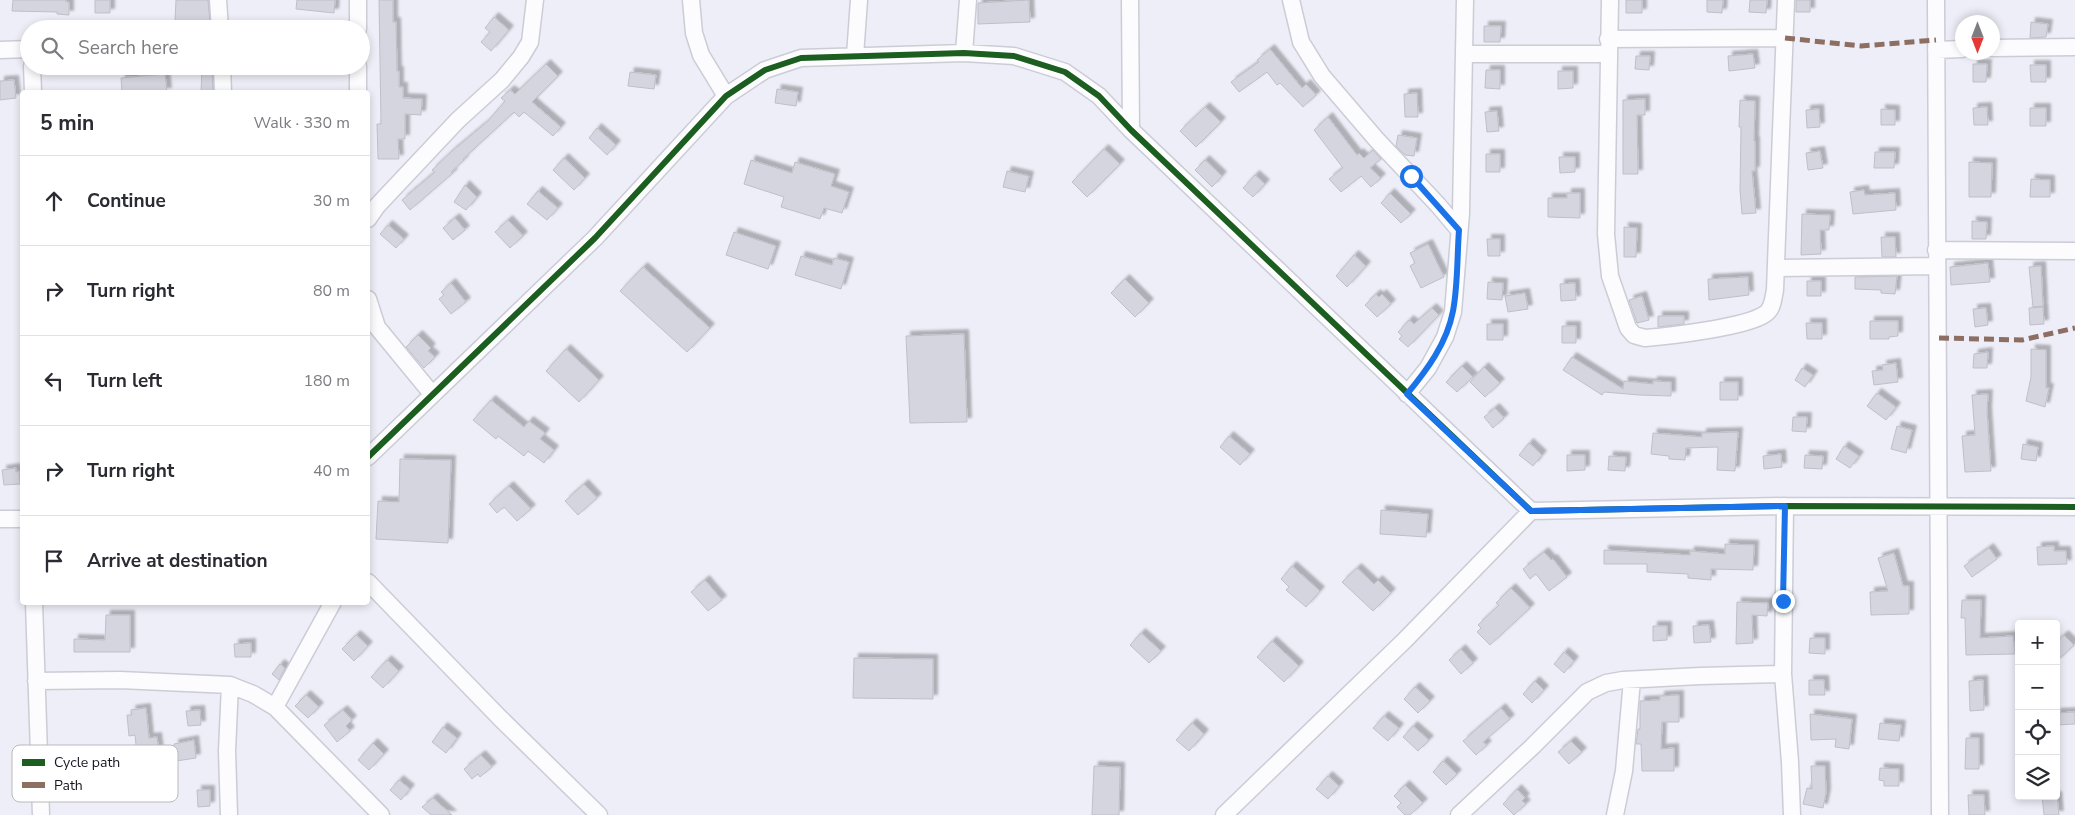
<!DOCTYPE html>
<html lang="en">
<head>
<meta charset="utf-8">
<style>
	body { margin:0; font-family:"Nunito Sans",sans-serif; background:#f2f2f3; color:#2b2b33 }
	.controls { position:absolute; right:15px; bottom:15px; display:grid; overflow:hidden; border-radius:5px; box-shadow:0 2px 8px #0003 }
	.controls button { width:45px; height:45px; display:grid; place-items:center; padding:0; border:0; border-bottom:1px solid #e1e1e2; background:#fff; color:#2b2b33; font:25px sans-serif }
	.compass { position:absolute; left:1955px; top:15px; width:45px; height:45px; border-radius:50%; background:#fff; box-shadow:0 2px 8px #0003; rotate:180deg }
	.stop { position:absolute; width:15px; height:15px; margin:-11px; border:4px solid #1a73e8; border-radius:50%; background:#fff }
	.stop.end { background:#1a73e8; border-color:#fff; box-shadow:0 1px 5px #0008 }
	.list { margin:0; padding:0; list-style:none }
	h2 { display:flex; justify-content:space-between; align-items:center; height:65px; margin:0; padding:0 20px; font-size:21px }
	h2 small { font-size:16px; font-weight:400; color:#7c7c81 }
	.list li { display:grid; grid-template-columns:32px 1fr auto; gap:15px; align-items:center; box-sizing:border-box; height:90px; padding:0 20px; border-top:1px solid #e1e1e2 }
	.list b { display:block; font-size:19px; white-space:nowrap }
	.list em { font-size:16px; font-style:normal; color:#7c7c81 }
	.icon { flex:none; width:28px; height:28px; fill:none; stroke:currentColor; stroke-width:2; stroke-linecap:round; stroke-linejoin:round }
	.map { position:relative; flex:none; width:2075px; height:815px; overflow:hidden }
	.search { position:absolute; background:#fff; box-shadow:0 2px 8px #0003; left:20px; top:20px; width:350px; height:55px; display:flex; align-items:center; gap:12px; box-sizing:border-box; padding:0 18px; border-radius:28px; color:#7c7c81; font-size:19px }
	.panel { position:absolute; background:#fff; box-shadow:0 2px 8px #0003; left:20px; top:90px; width:350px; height:515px; border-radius:5px }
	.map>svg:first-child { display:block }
	.building { fill:#d4d5df; stroke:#bfbfc9; filter:url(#shadow) }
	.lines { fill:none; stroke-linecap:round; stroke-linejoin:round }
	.street-casing { stroke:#cbccd6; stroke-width:19 }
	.street { stroke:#fcfcfe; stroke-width:16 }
	.quiet { stroke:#8d6e63; stroke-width:5; stroke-dasharray:10 5; stroke-linecap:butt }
	.cycleway-casing { stroke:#fff; stroke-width:9 }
	.cycleway { stroke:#1b5e20; stroke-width:6 }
	.route { stroke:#1a73e8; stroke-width:6 }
	.key { fill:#fff; stroke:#b9b9bc; stroke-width:1 }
	.key-label { font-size:14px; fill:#161721 }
</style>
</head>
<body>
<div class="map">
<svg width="2075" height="815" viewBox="0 0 2075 815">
	<defs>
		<filter id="shadow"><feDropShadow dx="4.5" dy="-4.5" stdDeviation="1" flood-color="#0004"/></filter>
	</defs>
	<rect width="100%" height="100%" fill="#eeeef8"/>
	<!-- building -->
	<path class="building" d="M13,0H66V2H69V15L57,14V12L12,11Z
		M95,0H110V13H95Z
		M176,0H208L210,23L175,21Z
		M297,0H335L334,13L296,9Z
		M379,0H393V22H396L397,71H399V87H403V98L422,99L421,115L405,114V139H398L399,159H378L377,124H381Z
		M1029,0L1030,22L978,24V3Z
		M1626,0H1642V13H1626Z
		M1707,0H1723L1722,13L1707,12Z
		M1750,0H1767L1766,13L1749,12Z
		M1796,0H1810V12H1796Z
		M494,17L509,30L491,51L481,42L490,32L485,28Z
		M2031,22L2048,24L2046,37L2030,38Z
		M1484,26H1501L1500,42H1484Z
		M1270,49L1302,88L1306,84L1316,95L1303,107L1280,83L1277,85L1267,72L1239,92L1231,82L1259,62L1257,60Z
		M1753,54L1755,68L1729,71L1728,56Z
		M1636,56H1650L1649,70L1635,69Z
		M546,64L558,76L532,102L561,127L553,136L524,112L519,117L514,112L463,159L464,160L451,172L453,173L410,210L402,200L435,172L432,170L451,152L487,122L505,101L501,98L510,90L515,94Z
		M1973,64H1987L1986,82H1973Z
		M2030,65H2046V82H2031Z
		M202,66H212L213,92H201Z
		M1486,70H1500V89L1485,88Z
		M1558,71H1573V88L1558,89Z
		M630,72L656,75L654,89L628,86Z
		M165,74L167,92H122L121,78Z
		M14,80L16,98L0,100V81Z
		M777,89L798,92L796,106L775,103Z
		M1417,93L1418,117H1405L1404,94Z
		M1645,99V115H1637L1638,174H1623V100Z
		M1740,100L1755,101L1754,141H1755V171H1752L1756,213L1742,214L1740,190L1741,127H1739Z
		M1205,107L1221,122L1196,147L1180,131Z
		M1987,107L1988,125H1974L1973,108Z
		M2030,108H2046V126H2030Z
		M1819,109L1820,127L1807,128L1806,110Z
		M1881,109L1895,110V125H1881Z
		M1497,111L1499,131L1487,132L1485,112Z
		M1328,117L1357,155L1359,153L1364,158L1373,150L1381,159L1370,168L1381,178L1371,187L1361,176L1341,192L1329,179L1343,168L1314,130Z
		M597,128L616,145L607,155L589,138Z
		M1398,135L1417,138L1414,156L1405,155L1396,146Z
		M1104,149L1120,164L1087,197L1072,182Z
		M1820,151L1823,168L1808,170L1806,153Z
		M1875,152H1895L1894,168H1874Z
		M1486,154H1500V172H1486Z
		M1559,157H1575V172L1560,173Z
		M564,158L585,178L574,190L553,170Z
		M751,160L792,173L795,162L835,174L831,186L849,192L842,213L824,208L820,219L781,207L784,197L744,184Z
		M1205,160L1222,176L1212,187L1195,170Z
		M1969,162L1992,163L1991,197H1969Z
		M1007,171L1029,176L1025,192L1003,187Z
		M1255,175L1265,184L1253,197L1243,188Z
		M2031,179L2050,180V197H2030Z
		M465,185L477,197L466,210L454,202Z
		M1864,190L1865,195L1895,193L1896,210L1853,214L1850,192Z
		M538,191L558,208L547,220L527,204Z
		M1390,193L1411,214L1401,223L1381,203Z
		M1567,193H1580V218L1548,217V198H1567Z
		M1802,214L1830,215L1829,230H1820L1821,254L1801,255Z
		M455,218L465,230L453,240L443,228Z
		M508,220L523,236L510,248L495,232Z
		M1972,221L1987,222L1986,239H1972Z
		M388,225L404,239L396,248L380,234Z
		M1624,227L1637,228L1636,257H1624Z
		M734,232L776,246L768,269L726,255Z
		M1881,237H1895L1896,257H1882Z
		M1487,239H1500V256H1488Z
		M1428,244L1444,277L1421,288L1410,266L1415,263L1410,253Z
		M1354,255L1366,266L1347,287L1336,276Z
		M801,256L832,265L834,258L849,262L841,289L795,275Z
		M1988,263L1990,282L1951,285L1950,267Z
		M2041,266L2043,306L2033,307L2029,267Z
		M643,267L710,328L687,352L620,291Z
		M1897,276L1895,294L1881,293V290L1855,289V277Z
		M1748,277L1749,295L1709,300L1708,279Z
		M1125,279L1149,303L1135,317L1111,293Z
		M1807,281H1821V296H1807Z
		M1488,282L1503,283L1502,300L1487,299Z
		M451,283L466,302L451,314L439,299L444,295L441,292Z
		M1575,283L1576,300L1561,301L1560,284Z
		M1525,293L1528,309L1508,312L1505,296Z
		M1376,294L1379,297L1382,294L1391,304L1377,317L1365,305Z
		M1642,296L1649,320L1637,323L1629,300Z
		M2043,307L2044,324L2030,325L2029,308Z
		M1432,308L1439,315L1408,347L1399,339L1402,336L1398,332L1409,320L1414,324Z
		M1986,308L1988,325L1975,327L1973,309Z
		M1658,316H1684V324L1658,327Z
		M1870,321H1898V336L1889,337V339H1870Z
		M1806,323H1822V339H1807Z
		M1487,324H1503V340H1487Z
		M1562,326H1576V343H1562Z
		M964,334L967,422L910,423L906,336Z
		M418,335L431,348L428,351L435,357L424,368L406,347Z
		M566,349L599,380L579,402L546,371Z
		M2031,349L2046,350V388H2049L2045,407L2026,401L2031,377Z
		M1988,352L1987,368H1973L1974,354Z
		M1572,357L1623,389L1624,381L1653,384V381L1671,382V396L1639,395L1604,392L1602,395L1563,370Z
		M1896,363L1898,382L1874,385L1872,371L1883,370L1882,365Z
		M1462,366L1473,377L1457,392L1446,382Z
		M1484,367L1500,383L1485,397L1470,382Z
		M1802,368L1813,375L1805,387L1795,380Z
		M1720,382H1738V400H1720Z
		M1877,393L1896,407L1886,420L1867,406Z
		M1988,394L1987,411L1991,471L1965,472L1962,436L1975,435L1972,395Z
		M491,400L524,427L529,421L545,433L540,439L554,450L544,463L528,451L524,456L498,436L496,439L473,420Z
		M1495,408L1504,418L1493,428L1484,417Z
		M1793,417H1807L1806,432L1792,431Z
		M1897,426L1912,430L1906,453L1891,449Z
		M1738,432L1735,471L1717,470L1718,447L1686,448L1685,460L1669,459V456L1651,454L1653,433L1702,437V433Z
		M1229,436L1250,454L1240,465L1220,447Z
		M1529,443L1542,455L1533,466L1519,455Z
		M2023,444L2038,447L2036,461L2021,459Z
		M1844,446L1859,456L1850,468L1836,459Z
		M1781,454L1782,467L1764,469L1763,456Z
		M1567,455H1585V470L1567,471Z
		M1805,455L1823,456L1822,469L1804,468Z
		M1609,456L1626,457L1625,471L1608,470Z
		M400,459L451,460L448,543L376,539L378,501L399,502Z
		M16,468V472L19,471L20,484L4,485L2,470Z
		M584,484L597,498L578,515L565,501Z
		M509,486L531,509L517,521L504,507L497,513L489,504Z
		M1381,510L1428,514L1426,537L1380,534Z
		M1725,544L1754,545L1753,570L1711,569V580L1688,578V574L1647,572V564H1604V550L1690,555V551L1725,554Z
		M2054,546V551H2066L2067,564L2038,565L2037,547Z
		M1989,548L1997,559L1972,577L1964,566Z
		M1544,552L1551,560L1553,559L1567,577L1549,591L1536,574L1530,579L1523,569Z
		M1894,553L1903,586H1909V614L1871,615L1870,592L1888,591L1878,558Z
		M1292,566L1320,591L1306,607L1286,590L1289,587L1281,579Z
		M1357,568L1374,584L1378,580L1391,593L1373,611L1342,582Z
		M705,580L722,600L708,611L691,592Z
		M1511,588L1530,608L1490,645L1477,632L1481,628L1478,625L1499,605L1496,603Z
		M1962,600H1981L1980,638L2013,636L2015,654L1966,655L1965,618H1961Z
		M1737,602L1768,603L1767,616L1752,615L1753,643L1736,644Z
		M106,615H130V652H74V639L105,640Z
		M1709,625L1711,642L1694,643L1693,626Z
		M1653,626H1667V640L1653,641Z
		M1141,633L1161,651L1149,663L1130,645Z
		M356,635L368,646L354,661L342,649Z
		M2064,635L2074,645L2056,662V642Z
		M1810,638H1825V654L1809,653Z
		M1272,641L1299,666L1284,682L1257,657Z
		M251,643V657H235L234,644Z
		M1461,649L1473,663L1461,674L1449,660Z
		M1564,652L1574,661L1564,673L1554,664Z
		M854,658L933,659V699L853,698Z
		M387,660L399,671L383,688L371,677Z
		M280,664L285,668L279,680L272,674Z
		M1809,680H1824L1825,695H1809Z
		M1983,680L1984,710L1970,711L1969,681Z
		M1535,681L1544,690L1532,703L1523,694Z
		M1415,687L1430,701L1418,713L1404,699Z
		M306,695L319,707L308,718L295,706Z
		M1679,695V722H1662L1661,749L1674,748V771H1642L1641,744H1636L1638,729H1640V701L1660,700V696Z
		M146,708L149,738L157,737L159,753L137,755L135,735L129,736L127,715H132L131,710Z
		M1501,708L1510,719L1483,742L1487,745L1476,755L1463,741Z
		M200,710L201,725L188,726L186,711Z
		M343,710L352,720L346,726L350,731L337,742L324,725Z
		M2075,712V724L2056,725V713Z
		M1810,714L1852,719L1849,749L1835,747L1836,739L1811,740Z
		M1384,716L1399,728L1388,741L1373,728Z
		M1192,723L1204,734L1189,751L1176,740Z
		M1880,723L1901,725L1899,741L1878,739Z
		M1413,726L1429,740L1418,751L1403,737Z
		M443,727L457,738L446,753L432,742Z
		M1966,738H1979V769H1965Z
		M194,740L196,758L176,761L174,744Z
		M1571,741L1582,752L1569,764L1558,752Z
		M373,743L384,754L369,770L358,760Z
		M481,755L492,767L480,777L478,774L472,779L464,769Z
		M1443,761L1457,774L1446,785L1433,772Z
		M1094,766L1120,767L1119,815H1092Z
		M1811,766H1825L1826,793L1823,808L1803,804L1807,788L1812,789Z
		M1880,768L1899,769V786H1884V781L1879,780Z
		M1328,776L1339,786L1328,799L1316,789Z
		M399,780L410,789L401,800L390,790Z
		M1405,785L1423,803L1410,815H1405L1397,807L1401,803L1394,796Z
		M1517,789L1525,798L1522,801L1526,804L1514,815L1503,804Z
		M197,790H210V806L198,807Z
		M1968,795H1984L1985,815H1969Z
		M2042,796H2057L2059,815H2044Z
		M433,798L452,815H431L422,807Z"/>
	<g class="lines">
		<defs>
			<path id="street" d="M218,0L220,29
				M358,0V29
				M691,0L694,33L701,55L726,96
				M1130,0L1131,130
				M1291,0L1301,42L1322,76L1376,139L1438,205L1459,230
				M1610,0L1606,234L1610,276L1628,328L1634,335L1645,338C1670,336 1747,327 1765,314C1773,309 1773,299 1775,290L1786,0
				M1936,0L1940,815
				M1608,39L1785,38
				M1992,48L2075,47
				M0,50L29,49
				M1936,50L1962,49
				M964,53L968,0
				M1464,54H1608
				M855,56L859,0
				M32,66L33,92
				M222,66L223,92
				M358,66V92
				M368,219L377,206L458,120L502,80L521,57L530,42L535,0
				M1936,250L2075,251
				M1776,268L1937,266
				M368,299L377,327L432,394
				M1407,394L1428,368L1445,337L1453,312L1461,213L1465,0
				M368,457L595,238L726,96L765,70L801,58L964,53L1014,56L1065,72L1099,96L1131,130L1531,511L1785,506L2075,507
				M1785,506L1783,674L1790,762L1792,815
				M0,519H22
				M368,582L500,718L599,815
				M34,602L41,815
				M36,681L120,680L230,685L227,751L229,815
				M230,685L253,694L275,707L381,815
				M275,707L333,602
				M1224,815L1405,640L1531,511
				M1459,815L1532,747L1587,692L1606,683L1623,680L1700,676L1783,674
				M1615,815L1624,771L1632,680"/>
		</defs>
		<!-- street casing -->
		<use href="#street" class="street-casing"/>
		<!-- street -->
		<use href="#street" class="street"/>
		<!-- quiet -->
		<path class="quiet" d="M1785,38L1861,46L1936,40
			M1939,338L2022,340L2075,328"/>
		<defs>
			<path id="cycleway" d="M368,457L595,238L726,96L765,70L801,58L964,53L1014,56L1065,72L1099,96L1131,130L1531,511L1785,506L2075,507"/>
		</defs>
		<!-- cycleway casing -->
		<use href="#cycleway" class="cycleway-casing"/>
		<!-- cycleway -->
		<use href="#cycleway" class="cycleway"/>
	</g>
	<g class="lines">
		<!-- route -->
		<path class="route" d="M1411,176L1459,230C1457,257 1458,285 1453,311C1447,343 1427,370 1407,394L1531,511L1785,506L1783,601"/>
	</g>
	<!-- legend -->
	<rect x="12" y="745" width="166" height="57" rx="8" class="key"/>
	<rect x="22" y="759" width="23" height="7" fill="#1b5e20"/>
	<rect x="22" y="782" width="23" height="6" fill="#8d6e63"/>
	<g class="key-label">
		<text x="54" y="767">Cycle path</text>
		<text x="54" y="790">Path</text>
	</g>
</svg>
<div class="controls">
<button>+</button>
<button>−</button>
<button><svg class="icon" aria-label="locate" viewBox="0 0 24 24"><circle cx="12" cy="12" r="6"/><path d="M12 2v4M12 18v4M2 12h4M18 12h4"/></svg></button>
<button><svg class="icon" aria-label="layers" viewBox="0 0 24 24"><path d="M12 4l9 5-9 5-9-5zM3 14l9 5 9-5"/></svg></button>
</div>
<svg class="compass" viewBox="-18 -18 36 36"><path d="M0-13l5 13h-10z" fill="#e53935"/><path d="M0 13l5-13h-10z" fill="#7c7c81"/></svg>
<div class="stop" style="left:1411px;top:176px"></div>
<div class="stop end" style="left:1783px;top:601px"></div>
<div class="search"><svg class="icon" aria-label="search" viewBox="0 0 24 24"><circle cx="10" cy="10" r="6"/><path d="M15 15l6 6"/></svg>Search here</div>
<section class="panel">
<h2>5 min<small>Walk · 330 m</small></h2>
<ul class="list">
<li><svg class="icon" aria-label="ahead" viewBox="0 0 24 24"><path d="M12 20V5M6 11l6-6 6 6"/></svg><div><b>Continue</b></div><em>30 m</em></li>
<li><svg class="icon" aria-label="right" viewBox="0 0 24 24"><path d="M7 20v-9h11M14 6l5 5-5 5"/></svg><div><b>Turn right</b></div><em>80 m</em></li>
<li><svg class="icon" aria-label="left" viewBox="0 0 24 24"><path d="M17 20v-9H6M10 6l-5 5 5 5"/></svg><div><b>Turn left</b></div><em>180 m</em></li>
<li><svg class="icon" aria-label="right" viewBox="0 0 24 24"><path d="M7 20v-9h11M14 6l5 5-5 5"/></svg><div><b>Turn right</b></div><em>40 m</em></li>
<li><svg class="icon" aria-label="arrive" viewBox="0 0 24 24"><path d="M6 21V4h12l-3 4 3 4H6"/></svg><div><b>Arrive at destination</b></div></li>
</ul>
</section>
</div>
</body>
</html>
